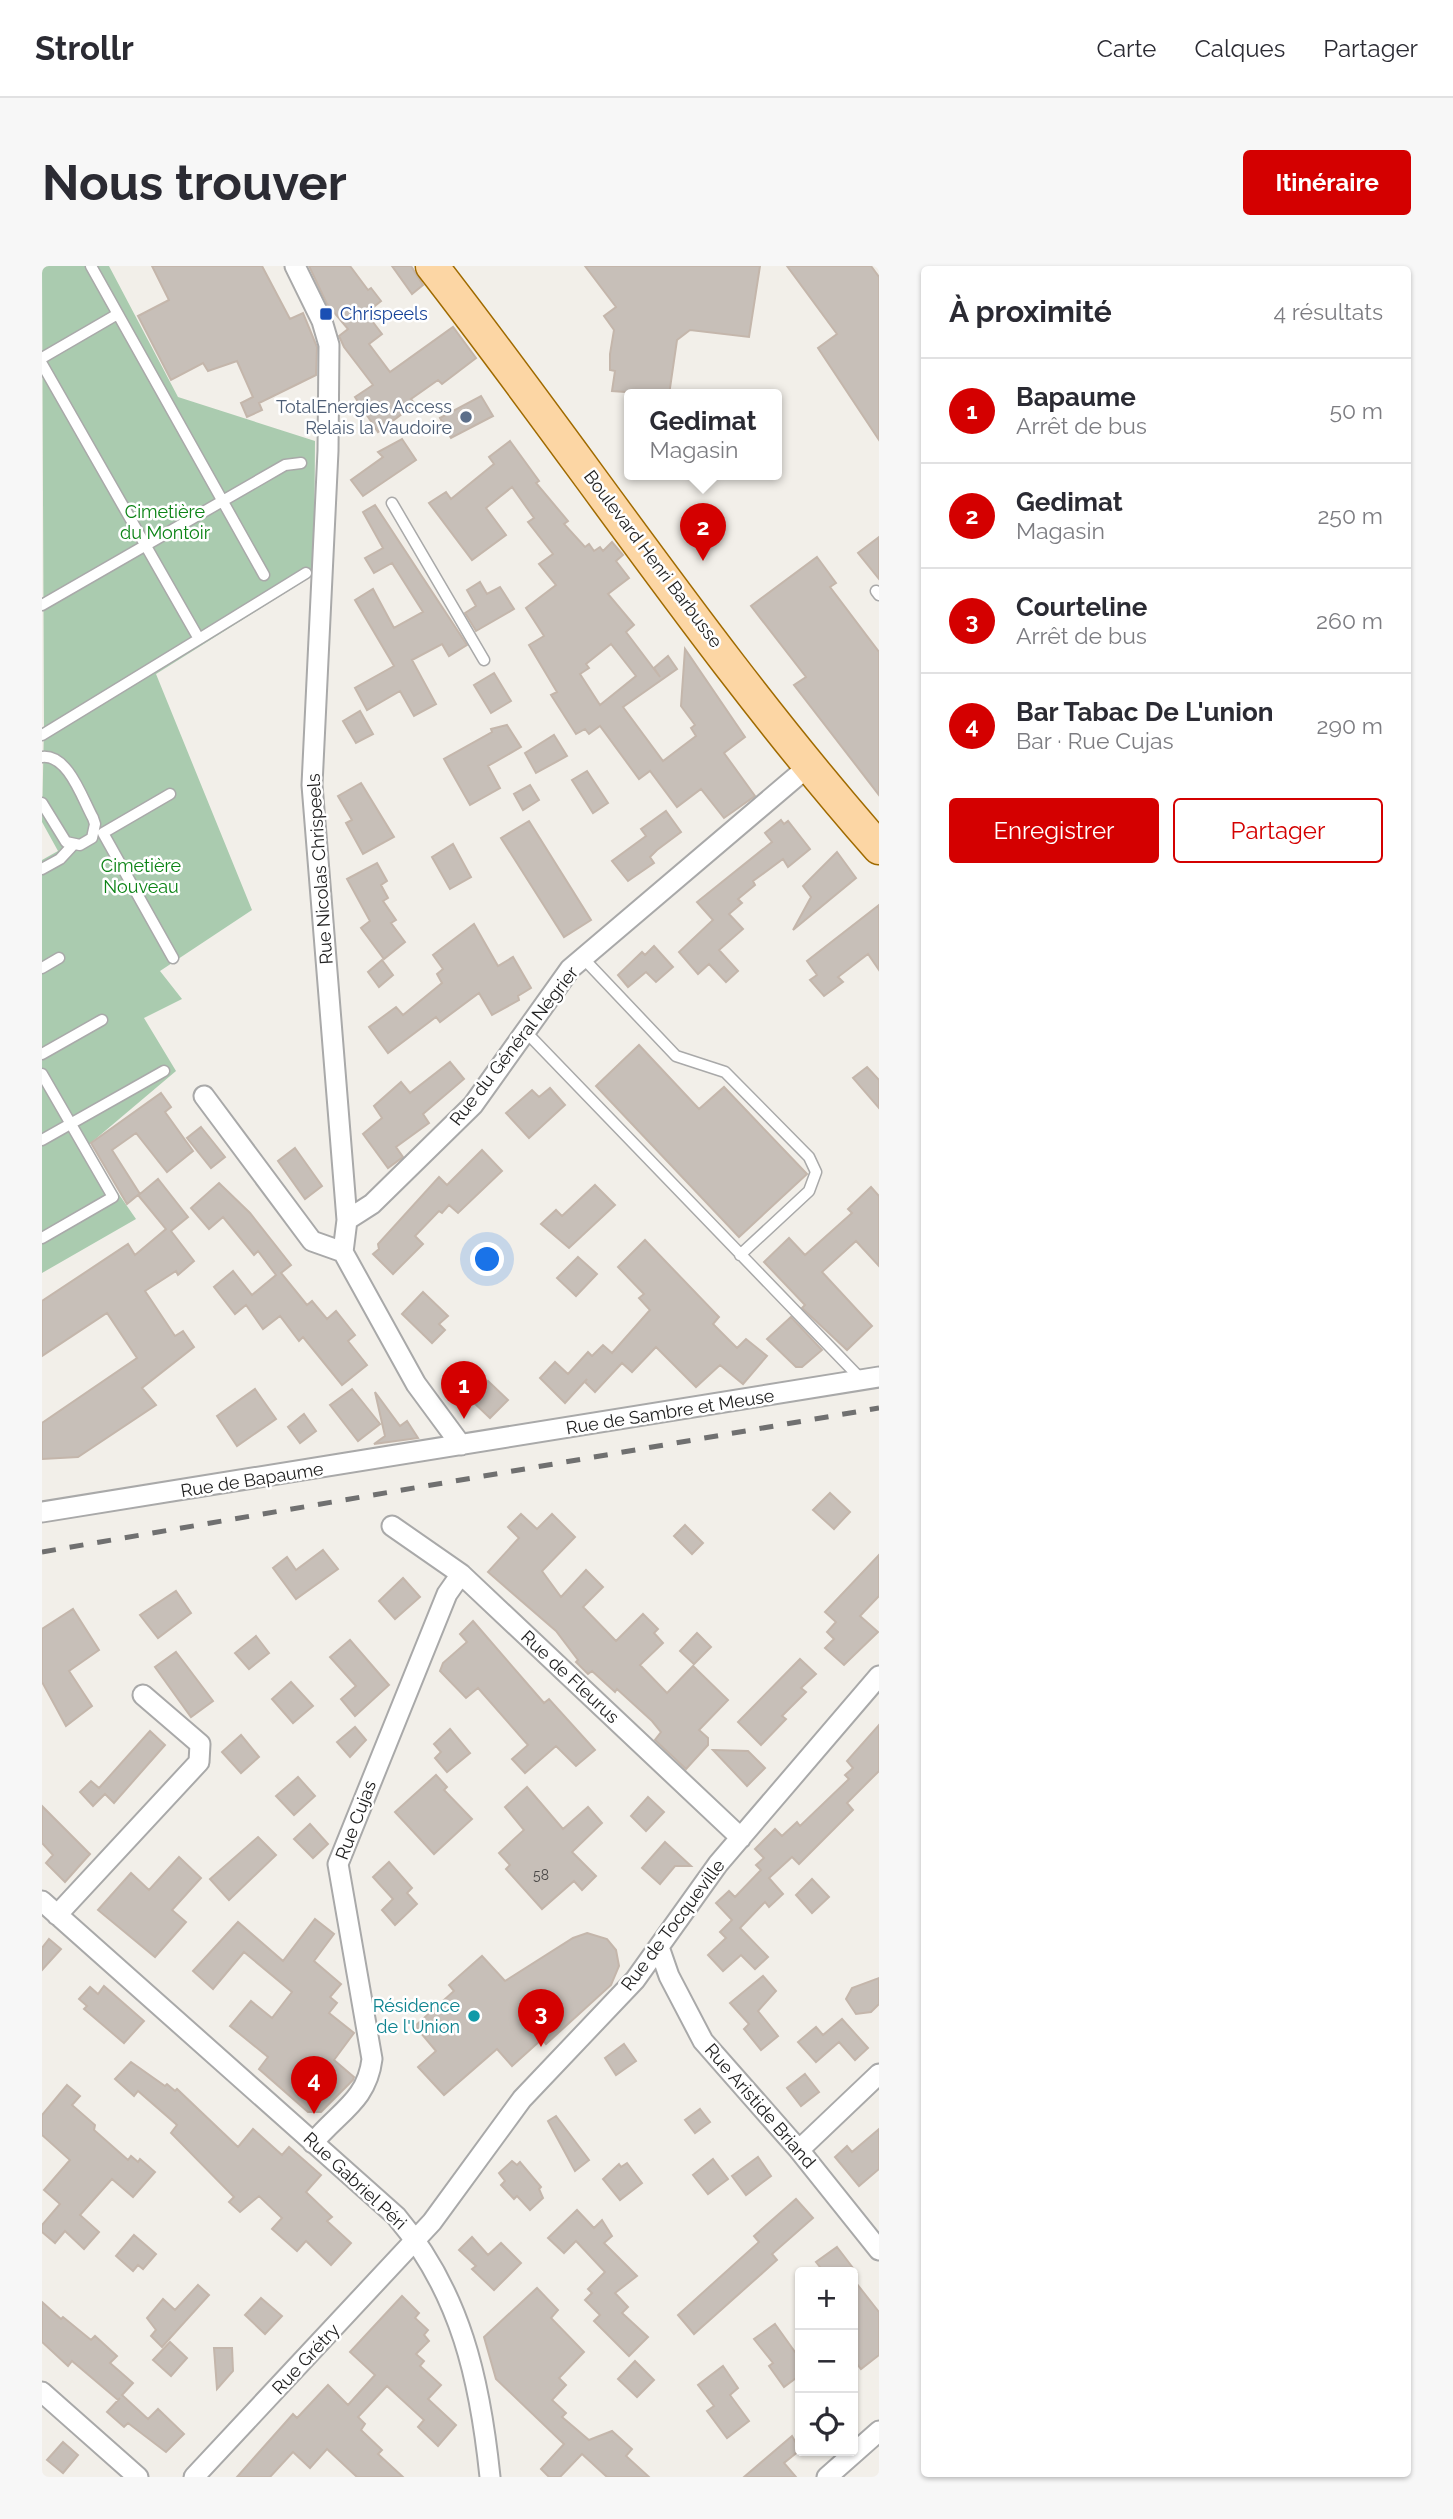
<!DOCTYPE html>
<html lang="fr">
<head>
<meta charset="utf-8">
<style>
	body { margin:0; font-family:Raleway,sans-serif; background:#f7f7f7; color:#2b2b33 }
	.controls { position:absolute; right:21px; bottom:21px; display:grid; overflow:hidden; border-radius:7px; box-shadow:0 2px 5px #0004 }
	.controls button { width:63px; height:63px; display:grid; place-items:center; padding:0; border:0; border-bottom:2px solid #e1e1e2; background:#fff; color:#2b2b33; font:35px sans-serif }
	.you { position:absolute; left:446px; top:994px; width:24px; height:24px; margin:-18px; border:5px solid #fff; border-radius:50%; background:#1a73e8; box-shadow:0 0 0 10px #1a73e833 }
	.badge { display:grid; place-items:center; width:46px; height:46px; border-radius:50%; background:#d40000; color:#fff; font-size:23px; font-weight:700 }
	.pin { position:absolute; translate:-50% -58px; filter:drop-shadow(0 2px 4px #0008) }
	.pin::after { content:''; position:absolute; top:37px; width:24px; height:21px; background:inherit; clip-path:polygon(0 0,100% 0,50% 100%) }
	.popup { position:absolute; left:582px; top:123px; width:158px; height:91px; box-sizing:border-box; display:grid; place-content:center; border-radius:7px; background:#fff; filter:drop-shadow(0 2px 5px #0005); font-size:23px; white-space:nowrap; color:#7c7c81 }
	.popup b { font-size:26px; color:#2b2b33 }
	.popup::after { content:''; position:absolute; left:50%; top:100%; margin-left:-14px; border:14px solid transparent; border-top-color:#fff }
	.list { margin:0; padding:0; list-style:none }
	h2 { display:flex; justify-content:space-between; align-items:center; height:91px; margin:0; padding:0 28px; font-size:30px }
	h2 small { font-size:23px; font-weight:400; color:#7c7c81 }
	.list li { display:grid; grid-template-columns:46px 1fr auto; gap:21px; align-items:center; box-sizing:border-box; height:105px; padding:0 28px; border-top:2px solid #e1e1e2 }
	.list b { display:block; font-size:26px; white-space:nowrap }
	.list p { margin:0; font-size:23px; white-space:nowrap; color:#7c7c81 }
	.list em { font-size:23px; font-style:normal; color:#7c7c81 }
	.actions { display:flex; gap:14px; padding:21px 28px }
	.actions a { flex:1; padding:16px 0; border:2px solid #d40000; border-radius:7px; text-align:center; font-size:24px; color:#d40000 }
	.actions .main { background:#d40000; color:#fff }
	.icon { flex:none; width:38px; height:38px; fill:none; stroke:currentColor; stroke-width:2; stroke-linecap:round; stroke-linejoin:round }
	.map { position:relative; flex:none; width:837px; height:2211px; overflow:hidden; border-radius:7px }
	header { display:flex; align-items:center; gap:42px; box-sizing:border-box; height:98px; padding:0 35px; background:#fff; border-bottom:2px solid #e1e1e2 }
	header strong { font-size:33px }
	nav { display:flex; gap:38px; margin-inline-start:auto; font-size:24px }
	.intro { display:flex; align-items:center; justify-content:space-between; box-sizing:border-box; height:168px; padding:0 42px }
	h1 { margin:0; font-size:49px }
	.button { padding:18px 32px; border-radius:7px; background:#d40000; color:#fff; font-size:24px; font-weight:700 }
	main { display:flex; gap:42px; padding:0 42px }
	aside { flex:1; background:#fff; border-radius:7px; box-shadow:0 2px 5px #0004 }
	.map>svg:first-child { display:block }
	.cemetery { fill:#aacbaf }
	.building { fill:#c7bfb8; stroke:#c4b6ab; stroke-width:2; fill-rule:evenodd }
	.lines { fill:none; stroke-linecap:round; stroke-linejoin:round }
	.lane-casing { stroke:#a9a9a9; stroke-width:13 }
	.street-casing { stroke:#a9a9a9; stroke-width:23 }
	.primary-casing { stroke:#a06b00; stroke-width:35 }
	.lane { stroke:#fff; stroke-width:10 }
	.street { stroke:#fff; stroke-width:19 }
	.primary { stroke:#fcd6a4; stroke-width:32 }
	.rail { stroke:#707070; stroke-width:5; stroke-dasharray:14 14; stroke-linecap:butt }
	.transit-dot { fill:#1a4fb4; stroke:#fff; stroke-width:2.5 }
	.service-dot { fill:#5c6f8a; stroke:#fff; stroke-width:2.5 }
	.culture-dot { fill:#0f9aa8; stroke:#fff; stroke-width:2.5 }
	.labels { text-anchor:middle; stroke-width:5; stroke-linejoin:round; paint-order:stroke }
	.number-label { font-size:14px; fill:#4b4948 }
	.transit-label { font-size:18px; fill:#164399; stroke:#fff; text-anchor:start }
	.service-label { font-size:18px; fill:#4e5e75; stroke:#fff; text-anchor:end }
	.park-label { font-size:18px; fill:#0c8416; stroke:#fff }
	.street-label { font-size:18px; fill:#222; stroke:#fff }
	.culture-label { font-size:18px; fill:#0d838f; stroke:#fff; text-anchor:end }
</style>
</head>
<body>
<header>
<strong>Strollr</strong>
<nav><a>Carte</a><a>Calques</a><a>Partager</a></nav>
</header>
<div class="intro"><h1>Nous trouver</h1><a class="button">Itinéraire</a></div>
<main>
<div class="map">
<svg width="837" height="2211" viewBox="0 0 837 2211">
	<rect width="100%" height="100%" fill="#f2efe9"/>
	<!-- cemetery -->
	<path class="cemetery" d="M0,0H67L136,131L273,175L272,309L114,408L210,644L118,705L140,733L102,752L134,805L44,881L94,953L0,1007V594L16,585L0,556L2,460Z"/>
	<!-- building -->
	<path class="building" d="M110,0H220L248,53L261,47L275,81L274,109L217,137L220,144L205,151L199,137L211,131L195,95L166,105L161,97L129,114L96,50L127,34Z
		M267,0H308L326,24L329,22L339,35L324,47L340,68L327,78L348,106L411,61L434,92L400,118L396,114L369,133L373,138L336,166L313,131L331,119L302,81L297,70L306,63L285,38Z
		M350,0H369L381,19L370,28Z
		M543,0H718L707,71L648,64L635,74L627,129L570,125L573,105L568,104V88L572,64L562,50L574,41Z
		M745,0H829L837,11V174L776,82L795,68Z
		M439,130L451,150L409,172L398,152Z
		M360,173L374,194L321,230L309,214L341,191L336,186Z
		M468,175L497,215L494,217L526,255L522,258L543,281L547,278L552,285L558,281L561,285L570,276L581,289L574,295L587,312L566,328L592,359L584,366L618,411L612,402L626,390L635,403L581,441L621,495L654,470L649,462L653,459L639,440L643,383L703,471L682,487L713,530L682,552L659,523L635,541L608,505L597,513L558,460L547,468L543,463L534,468L509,429L515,426L487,379L502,370L484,342L514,319L497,298L511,288L486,256L492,252L470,221L444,242L464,269L430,294L387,237L404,226L409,233L452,198L447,191ZM569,378L594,410L558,439L538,408L547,402L544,398Z
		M333,239L425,379L407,390L400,378L370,394L394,438L372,450L358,425L325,444L313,422L352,400L313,334L331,323L352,362L381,346L350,297L332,307L323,292L341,282L321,246Z
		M837,271V313L816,287Z
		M775,291L794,317L788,321L837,386V529L752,419L764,411L709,340Z
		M438,316L445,328L458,321L472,343L434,365L423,347L434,340L425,324Z
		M452,407L469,435L449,447L432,419Z
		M318,445L331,468L314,477L301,455Z
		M465,459L479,481L446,500L458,522L428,539L402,493L450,466L449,463Z
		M512,469L525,490L494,507L483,487Z
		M545,505L566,537L551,547L530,514Z
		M319,517L352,571L321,588L304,557L310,554L296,530Z
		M488,519L497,534L481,544L472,528Z
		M624,545L639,566L615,584L608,591L612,597L586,615L570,595L604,570L599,563Z
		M739,554L742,558L746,555L768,583L746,601L741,593L711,615L713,619L696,633L700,637L687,648L701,663L677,684L696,705L684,716L667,698L656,708L637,686L671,654L655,636L730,576L723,567Z
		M487,555L549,654L522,671L459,572Z
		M411,578L429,611L408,623L390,591Z
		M795,586L814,612L751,664L769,631L761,620Z
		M335,597L345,615L339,619L346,632L341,635L354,654L349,657L363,676L342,693L319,662L328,655L305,613Z
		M837,639V704L826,688L796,711L801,716L782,730L768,714L775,709L765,695Z
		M432,658L456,700L471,691L489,722L476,730L477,734L450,749L437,727L398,756L394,751L346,787L327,761L354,741L361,749L400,717L395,708L401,703L391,689Z
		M612,680L631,701L614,716L604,706L586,721L576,709L600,686L603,689Z
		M340,694L351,709L337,721L326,706Z
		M597,779L657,843L682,821L765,908L697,971L554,820Z
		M408,796L422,813L381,848L387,857L354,881L361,891L346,902L321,868L340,852L332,840L359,816L368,827Z
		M825,801L837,814V842L811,812Z
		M508,822L523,839L487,872L464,847L490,824L497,831Z
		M119,827L129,841L123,846L151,885L125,906L94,867L70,884L98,928L116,913L146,951L129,965L152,995L136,1009L134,1005L103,1025L133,1070L141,1065L152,1081L100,1122L114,1139L36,1191L0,1193V1157L95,1092L65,1047L0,1090V1035L86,978L93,989L124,963L96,929L85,938L49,877Z
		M159,861L183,891L169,902L145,872Z
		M253,882L280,920L263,933L236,895Z
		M440,884L460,905L416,947L407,939L400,947L397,945L373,970L381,978L351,1008L331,988L337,983L336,978L397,911L405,919Z
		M177,917L208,947L249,999L239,1007L265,1039L270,1035L285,1053L294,1045L313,1069L306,1075L325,1099L300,1119L261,1071L257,1075L238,1050L221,1063L204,1039L193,1048L172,1021L191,1005L210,1029L234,1009L216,985L212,989L181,951L167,963L149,942Z
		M553,919L573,939L527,982L499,958L514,944L520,950Z
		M829,921L837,930V1000L814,975L780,1006L830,1060L805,1084L760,1042L763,1039L722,996L747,972L763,989L810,947L806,943Z
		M603,974L677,1051L671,1058L695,1082L704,1073L725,1090L701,1118L678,1099L654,1121L614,1081L590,1106L580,1097L553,1126L543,1116L545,1113L523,1137L498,1112L513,1096L526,1108L546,1086L550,1090L561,1079L570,1087L608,1044L597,1032L602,1028L576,1001Z
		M536,991L555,1008L534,1030L515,1012Z
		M381,1026L406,1050L397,1058L403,1064L390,1077L360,1048Z
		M749,1051L780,1084L760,1101H754L725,1073Z
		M446,1115L466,1134L448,1152L428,1133Z
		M213,1123L234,1153L195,1180L175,1150Z
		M310,1123L338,1158L316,1175L288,1139Z
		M333,1126L358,1160L365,1155L376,1172L332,1178L343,1170Z
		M262,1148L274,1165L258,1177L246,1161Z
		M788,1227L808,1246L792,1263L771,1244Z
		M479,1248L495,1263L510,1248L533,1271L500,1305L519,1331L544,1304L561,1321L541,1341L574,1375L601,1348L616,1363L612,1367L621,1377L598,1399L625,1427L651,1400L686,1434L657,1464L666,1472V1479L644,1503L613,1474L619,1466L610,1455L575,1423L573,1426L550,1405L546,1408L534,1396L536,1394L514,1365L446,1306L477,1272L466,1261Z
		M643,1259L661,1277L650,1288L632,1270Z
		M281,1284L296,1303L254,1333L231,1302L245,1291L254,1304Z
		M837,1289V1330L818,1350L836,1366L802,1399L783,1382L792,1373L785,1366L794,1356L783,1346Z
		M361,1312L378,1331L353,1353L337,1335Z
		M134,1325L149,1347L116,1372L98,1349Z
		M31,1343L57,1384L27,1405L50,1440L24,1460L0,1416V1363Z
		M431,1355L502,1437L507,1433L553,1484L534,1500L514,1480L483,1507L470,1493L486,1479L436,1422L424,1432L398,1405L401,1397L425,1376L418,1368Z
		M655,1367L669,1381L652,1398L638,1385Z
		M214,1370L227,1387L207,1403L193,1387Z
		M308,1374L347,1419L313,1450L299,1433L314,1420L288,1391Z
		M134,1386L171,1435L149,1451L113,1401Z
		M758,1393L774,1408L759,1422L764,1426L740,1450L744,1453L719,1479L696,1456Z
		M249,1416L271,1440L251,1457L230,1433Z
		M837,1459V1505L805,1537L811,1544L757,1598L750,1591L727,1612L741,1628L727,1641L723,1636L698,1662L726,1691L713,1703L699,1689L681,1705L666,1689L684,1672L678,1666L690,1654L674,1637L687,1625L693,1631L719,1604L714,1599L722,1592L713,1583L733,1563L740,1570L755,1556L758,1560L807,1513L803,1509L811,1502L805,1495Z
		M313,1461L324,1474L308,1491L295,1476Z
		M408,1463L428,1487L405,1506L393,1492L399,1486L392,1478Z
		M108,1465L123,1479L72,1537L63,1528L51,1540L38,1526L49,1515L57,1522Z
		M199,1469L217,1491L199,1507L180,1486Z
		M671,1484L706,1485L723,1502L705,1520Z
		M394,1509L405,1521L402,1524L430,1553L392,1588L353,1546Z
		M256,1511L273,1530L252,1549L234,1530Z
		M485,1521L521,1563L546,1541L560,1557L530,1586L554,1610L540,1624L532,1615L500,1643L464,1603L468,1599L457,1587L482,1564L463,1541Z
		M606,1531L622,1546L604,1565L589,1550Z
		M0,1540L48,1588L23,1616L4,1597L11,1589L0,1577Z
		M268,1558L286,1578L271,1592L252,1573Z
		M216,1571L234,1589L187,1634L168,1613Z
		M623,1576L649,1600H633L618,1618L600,1602Z
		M137,1591L159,1612L130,1644L144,1656L113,1691L56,1644L89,1607L107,1624Z
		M347,1596L370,1622L365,1627L375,1638L353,1659L340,1644L351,1633L331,1611Z
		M770,1613L787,1631L770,1647L754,1629Z
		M273,1653L292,1668L272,1695L299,1718L288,1731L295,1737L287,1747L312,1767L292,1794L312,1811L311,1814L279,1846H266L217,1803L226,1791L188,1760L209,1735L230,1752L250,1726L202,1686L171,1723L151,1705L196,1656L241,1695Z
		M545,1667L565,1673L574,1684L577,1700L569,1719L504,1778L500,1773L470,1800L455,1783L402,1829L376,1801L394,1785L373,1760L412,1725L407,1719L440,1690L463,1715L531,1672Z
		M7,1673L19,1683L0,1704V1682Z
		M721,1710L734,1725L716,1745L736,1770L719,1784L702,1763L707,1758L688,1737Z
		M837,1712V1738L829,1746L814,1748L804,1733L810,1722Z
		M62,1720L102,1755L82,1777L42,1743L45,1740L37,1733L48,1721L56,1728Z
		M800,1753L826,1782L813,1794L797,1776L774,1796L756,1776L774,1761L781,1769Z
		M582,1778L594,1795L574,1809L563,1792Z
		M89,1796L123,1820L125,1818L133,1825L135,1823L196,1881L211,1863L240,1889L247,1881L279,1909L264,1926L290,1951L285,1955L309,1977L289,1999L264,1975L255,1985L230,1963L240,1952L217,1930L198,1946L187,1936L192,1931L129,1867L135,1859L96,1825L92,1830L73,1813Z
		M763,1808L777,1826L759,1840L745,1822Z
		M25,1819L38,1830L30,1839L53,1859L52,1864L86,1894L89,1890L96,1896L98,1893L113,1906L91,1931L70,1913L38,1949L57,1966L42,1983L23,1965L13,1977L0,1966V1959L18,1938L2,1924L28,1894L0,1869V1849Z
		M658,1843L668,1856L653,1867L643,1854Z
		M514,1850L547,1894L533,1905L506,1855Z
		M837,1863V1903L817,1920L793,1891L805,1880L810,1886Z
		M716,1891L729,1910L704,1929L690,1910Z
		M671,1893L686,1913L666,1928L651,1909Z
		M470,1895L475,1899L478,1896L499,1921L497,1923L501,1932L488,1944L475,1930L472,1933L459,1919L463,1915L457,1907Z
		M585,1897L600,1917L578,1934L561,1913L577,1898L579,1901Z
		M754,1933L771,1952L730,1988L735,1994L652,2068L636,2049L717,1976L712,1970Z
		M535,1944L552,1962L560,1954L570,1970L562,1977L595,2010L573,2027L586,2041L580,2047L606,2071L587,2090L552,2055L558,2049L543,2034L550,2027L546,2023L563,2006L534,1975L522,1987L506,1972Z
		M92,1969L114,1988L101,2003L96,1999L91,2005L74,1990Z
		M430,1971L446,1989L459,1977L479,1997L452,2024L430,2003L434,2000L417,1984Z
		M795,1981L814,2006H782L774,1996Z
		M811,2013L837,2046V2089L819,2103L811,2093Z
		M156,2019L167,2029L120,2081L109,2070L114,2064L105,2052L121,2033L133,2044Z
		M495,2022L516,2044L509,2052L542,2086L517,2112L524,2119L510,2134L524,2147L520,2151L547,2174L570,2165L590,2183L584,2190L607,2211H565L540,2188L518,2211H507L499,2203L522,2178L454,2113L442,2071Z
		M360,2030L377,2047L373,2052L386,2064L382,2069L387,2075L374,2088L382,2095L378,2100L399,2119L386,2133L414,2159L396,2180L376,2161L382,2154L345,2120L316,2151L323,2158L319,2164L340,2184L336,2188L361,2211H315L285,2183L268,2202L251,2186L228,2211H195L251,2148L255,2152L286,2119L306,2139L333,2109L308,2086Z
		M219,2032L240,2050L223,2068L203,2049Z
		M0,2036L19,2053L21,2051L49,2074L53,2070L75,2090L68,2097L91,2117L80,2129L106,2153L116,2143L142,2168L124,2186L86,2157L82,2161L65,2146L78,2132L76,2134L30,2095L26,2100L0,2076Z
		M733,2058L758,2093V2109L742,2121L727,2100L731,2097L712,2073Z
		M128,2076L145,2092L129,2110L111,2094Z
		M172,2082H190L191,2105L175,2123Z
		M593,2095L612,2114L595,2131L576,2113Z
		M681,2100L696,2122L688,2129L707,2155L685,2172L665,2145L672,2140L656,2119Z
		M750,2170L758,2184L742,2197L754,2211H702Z
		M21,2176L36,2189L21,2207L5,2194Z"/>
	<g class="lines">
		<defs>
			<path id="lane" d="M49,0L222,309
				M0,92L74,49
				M0,98L157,373L0,469
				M350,237L442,394
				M834,325L837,329
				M0,339L243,199L259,197
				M157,373L264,307
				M0,491C26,488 40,532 51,552L53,558L50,572L38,579L24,576L0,537
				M128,528L61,567L131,692
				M0,603L18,593L31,579
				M541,692L634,790L683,806L767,891L774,906L767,925L698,989
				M0,702L17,692
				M484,766L819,1113
				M0,788L60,754
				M0,808L71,931L0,972
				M0,874L122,805"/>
			<path id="street" d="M253,0L280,55L287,79L286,185L270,519L305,954L301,986L374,1118L419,1179
				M162,830L270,975L301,986
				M305,954L330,938L431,839L528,703L768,499
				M0,1246L837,1111
				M350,1260L419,1308L699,1572
				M0,1635L354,1950C419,2027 438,2114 448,2211
				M15,1649L157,1496L158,1478L101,1429
				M618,1684L627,1710L661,1775L757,1884L837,1984
				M271,1877C296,1846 325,1835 330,1793L296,1598L405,1328L419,1308
				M757,1884L837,1808
				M0,2126L96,2211
				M152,2211L390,1956L480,1833L593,1714L676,1598L837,1410
				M785,2211L837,2165"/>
			<path id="primary" d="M390,0C540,193 675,398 837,582"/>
		</defs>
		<!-- lane casing -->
		<use href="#lane" class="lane-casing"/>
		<!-- street casing -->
		<use href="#street" class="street-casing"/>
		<!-- primary casing -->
		<use href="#primary" class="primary-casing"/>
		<!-- lane -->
		<use href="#lane" class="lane"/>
		<!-- street -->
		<use href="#street" class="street"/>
		<!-- primary -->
		<use href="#primary" class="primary"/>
		<!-- rail -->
		<path class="rail" d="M0,1286L837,1142"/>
	</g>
	<!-- markers -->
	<rect class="transit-dot" x="277" y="41" width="14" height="14" rx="3.5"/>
	<circle class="service-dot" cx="424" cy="151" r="7"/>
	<circle class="culture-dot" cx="432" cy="1750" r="7"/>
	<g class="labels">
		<!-- number labels -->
		<g class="number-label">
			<text x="499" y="1614">58</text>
		</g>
		<!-- transit labels -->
		<g class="transit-label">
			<text x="298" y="54">Chrispeels</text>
		</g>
		<!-- service labels -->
		<g class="service-label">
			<text x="410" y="147">TotalEnergies Access<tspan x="410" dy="21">Relais la Vaudoire</tspan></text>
		</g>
		<!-- park labels -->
		<g class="park-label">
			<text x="123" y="252">Cimetière<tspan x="123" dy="21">du Montoir</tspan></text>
			<text x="99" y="606">Cimetière<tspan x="99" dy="21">Nouveau</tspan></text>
		</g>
		<!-- street labels -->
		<g class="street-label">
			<text transform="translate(611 293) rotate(53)" y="6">Boulevard Henri Barbusse</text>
			<text transform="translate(278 603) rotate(-94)" y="6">Rue Nicolas Chrispeels</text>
			<text transform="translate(472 780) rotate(-52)" y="6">Rue du Général Négrier</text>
			<text transform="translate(628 1146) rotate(-9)" y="6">Rue de Sambre et Meuse</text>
			<text transform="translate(210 1214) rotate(-9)" y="6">Rue de Bapaume</text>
			<text transform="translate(528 1411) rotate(43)" y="6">Rue de Fleurus</text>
			<text transform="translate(314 1554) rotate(-69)" y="6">Rue Cujas</text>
			<text transform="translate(631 1659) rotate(-53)" y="6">Rue de Tocqueville</text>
			<text transform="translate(718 1840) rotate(49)" y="6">Rue Aristide Briand</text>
			<text transform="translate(313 1915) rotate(43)" y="6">Rue Gabriel Péri</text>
			<text transform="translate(264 2093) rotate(-47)" y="6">Rue Grétry</text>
		</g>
		<!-- culture labels -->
		<g class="culture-label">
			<text x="418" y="1746">Résidence<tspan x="418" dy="21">de l'Union</tspan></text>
		</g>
	</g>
</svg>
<div class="controls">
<button>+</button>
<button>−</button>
<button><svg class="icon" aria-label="locate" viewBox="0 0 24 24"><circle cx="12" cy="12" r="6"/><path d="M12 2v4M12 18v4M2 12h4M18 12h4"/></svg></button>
</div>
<div class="you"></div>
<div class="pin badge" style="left:422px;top:1153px">1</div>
<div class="pin badge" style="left:661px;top:295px">2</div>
<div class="popup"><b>Gedimat</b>Magasin</div>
<div class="pin badge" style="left:499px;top:1781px">3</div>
<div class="pin badge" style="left:272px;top:1848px">4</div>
</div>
<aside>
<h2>À proximité<small>4 résultats</small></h2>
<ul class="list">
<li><span class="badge">1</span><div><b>Bapaume</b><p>Arrêt de bus</p></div><em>50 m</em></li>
<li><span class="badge">2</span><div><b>Gedimat</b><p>Magasin</p></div><em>250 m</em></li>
<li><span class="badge">3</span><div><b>Courteline</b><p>Arrêt de bus</p></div><em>260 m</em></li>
<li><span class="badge">4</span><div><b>Bar Tabac De L'union</b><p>Bar · Rue Cujas</p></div><em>290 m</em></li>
</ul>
<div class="actions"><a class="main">Enregistrer</a><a>Partager</a></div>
</aside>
</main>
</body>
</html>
